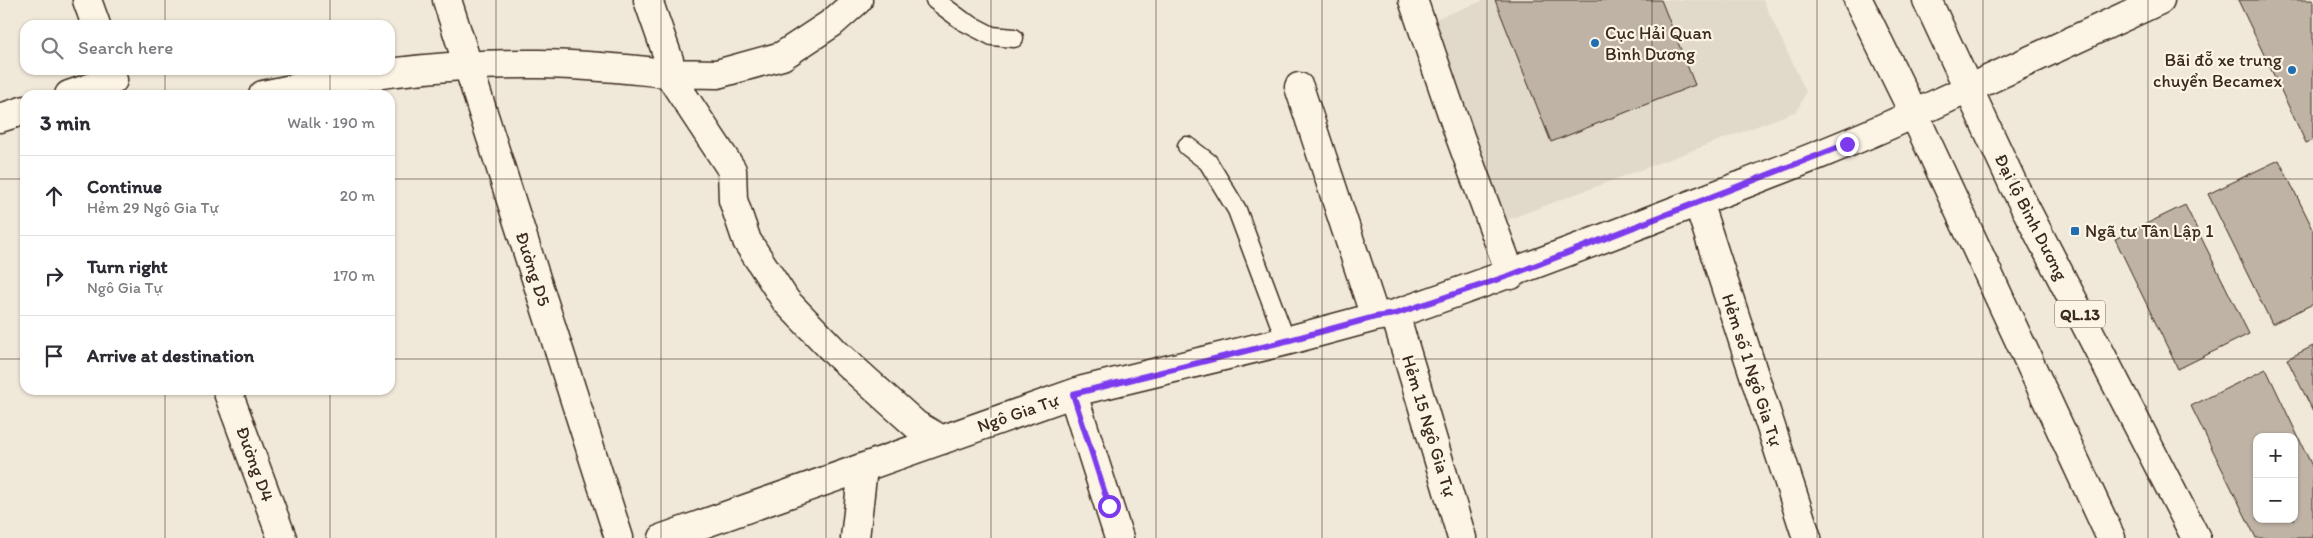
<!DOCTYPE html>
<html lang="en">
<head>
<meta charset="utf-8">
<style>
	body { margin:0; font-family:Itim,sans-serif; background:#f2f2f3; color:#2b2b33 }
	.controls { position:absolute; right:15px; bottom:15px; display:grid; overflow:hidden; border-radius:10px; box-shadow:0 1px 4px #0004 }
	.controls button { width:45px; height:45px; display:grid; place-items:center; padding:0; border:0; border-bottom:1px solid #e1e1e2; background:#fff; color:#2b2b33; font:25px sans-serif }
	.stop { position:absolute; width:15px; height:15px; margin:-11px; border:4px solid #7c3aed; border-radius:50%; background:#fff }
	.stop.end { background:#7c3aed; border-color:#fff; box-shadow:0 1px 5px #0008 }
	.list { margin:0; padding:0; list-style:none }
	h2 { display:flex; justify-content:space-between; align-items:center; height:65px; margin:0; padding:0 20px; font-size:21px }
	h2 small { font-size:16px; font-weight:400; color:#7c7c81 }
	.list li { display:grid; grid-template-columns:32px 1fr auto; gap:15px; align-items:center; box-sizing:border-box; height:80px; padding:0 20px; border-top:1px solid #e1e1e2 }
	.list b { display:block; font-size:19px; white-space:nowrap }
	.list p { margin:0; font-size:16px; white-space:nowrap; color:#7c7c81 }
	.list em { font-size:16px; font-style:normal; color:#7c7c81 }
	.icon { flex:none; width:28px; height:28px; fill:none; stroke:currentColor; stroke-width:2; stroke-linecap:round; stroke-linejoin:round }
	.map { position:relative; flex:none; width:2313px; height:538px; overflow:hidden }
	.search { position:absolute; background:#fff; box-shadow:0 1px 4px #0004; left:20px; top:20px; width:375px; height:55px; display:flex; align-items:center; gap:12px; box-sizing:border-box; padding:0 18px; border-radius:15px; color:#7c7c81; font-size:19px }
	.panel { position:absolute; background:#fff; box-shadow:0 1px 4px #0004; left:20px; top:90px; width:375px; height:305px; border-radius:15px }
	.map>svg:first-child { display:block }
	.built { fill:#e1d9c9 }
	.building { fill:#beb3a4; stroke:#3b2a1e; fill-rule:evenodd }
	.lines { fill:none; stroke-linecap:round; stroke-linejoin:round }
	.service-casing { stroke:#3b2a1e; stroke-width:21 }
	.minor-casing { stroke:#3b2a1e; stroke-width:31 }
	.trunk-casing { stroke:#3b2a1e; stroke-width:31 }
	.service { stroke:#fcf5e5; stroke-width:18 }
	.minor { stroke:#fcf5e5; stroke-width:28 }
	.trunk { stroke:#fcf5e5; stroke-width:28 }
	.route { stroke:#7c3aed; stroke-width:6 }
	.grid { fill:none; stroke:#3b2a1e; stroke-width:1; stroke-opacity:0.55 }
	.poi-dot { fill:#1f6fb2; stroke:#fcf5e5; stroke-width:2 }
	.labels { text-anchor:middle; stroke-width:4.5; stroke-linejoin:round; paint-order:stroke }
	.shield { fill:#fcf5e5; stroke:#75675a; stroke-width:1 }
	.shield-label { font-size:16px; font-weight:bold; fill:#3b2a1e }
	.poi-label { font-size:18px; fill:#3b2a1e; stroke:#fcf5e5; text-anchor:start }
	.street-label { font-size:18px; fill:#3b2a1e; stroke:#fcf5e5 }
</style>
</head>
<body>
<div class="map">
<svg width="2313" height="538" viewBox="0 0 2313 538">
	<rect width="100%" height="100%" fill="#f0e9d9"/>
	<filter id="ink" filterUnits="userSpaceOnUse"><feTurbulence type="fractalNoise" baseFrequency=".02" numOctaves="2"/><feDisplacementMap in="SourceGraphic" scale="10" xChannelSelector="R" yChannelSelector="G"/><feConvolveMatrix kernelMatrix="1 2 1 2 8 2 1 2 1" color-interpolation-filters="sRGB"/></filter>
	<g filter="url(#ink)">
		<!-- built -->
		<path class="built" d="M1485,0H1763L1806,92L1797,111L1507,220L1427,22Z"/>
		<!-- building -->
		<path class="building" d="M1495,0H1661L1695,85L1551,142Z
			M2238,0H2313V140L2306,143Z
			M2279,160L2313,229V304L2272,324L2208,194Z
			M2185,205L2249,334L2178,369L2115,239Z
			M2313,346V411L2287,359Z
			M2266,369L2313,468V538H2256L2191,406ZM2257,437H2294V519H2257Z"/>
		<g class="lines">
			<defs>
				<path id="service" d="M935,0L963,21L992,36L1014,38
					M1187,146L1208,162L1237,210L1286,341"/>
				<path id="minor" d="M87,0L96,25
					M447,0L619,538
					M648,0L669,60L668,73L717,74L782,56L832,23L858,0
					M1413,0L1460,137L1511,275
					M1299,87L1375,317
					M1968,89L2160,0
					M69,95L113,80
					M263,95C353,75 446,63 539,64C582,64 625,69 668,73L732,170L733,200L747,241L786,301L837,354L916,425L942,440
					M0,118L25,110
					M1698,202L1807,538
					M1395,314L1462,538
					M227,390L282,538
					M1073,394L1119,538
					M663,538L1083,390L1286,341L1375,317L1395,314C1495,280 1592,243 1690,205C1765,176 1840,148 1914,114
					M855,538L863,468"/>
				<path id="trunk" d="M1858,0L1914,114L2111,538
					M1927,0L2013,184L2196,538
					M1914,114L1968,89"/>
			</defs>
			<!-- service casing -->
			<use href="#service" class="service-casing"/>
			<!-- minor casing -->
			<use href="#minor" class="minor-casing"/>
			<!-- trunk casing -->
			<use href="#trunk" class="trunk-casing"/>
			<!-- service -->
			<use href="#service" class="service"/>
			<!-- minor -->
			<use href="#minor" class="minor"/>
			<!-- trunk -->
			<use href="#trunk" class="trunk"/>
		</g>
	</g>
	<g class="lines" filter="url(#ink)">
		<!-- route -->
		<path class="route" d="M1109,506L1073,394L1286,341L1375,317L1395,314L1511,275L1847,144"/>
	</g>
	<!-- grid -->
	<path class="grid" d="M165,0V25M330,0V25M496,0V538M661,0V538M826,0V538M991,0V538M1156,0V538M1322,0V538M1487,0V538M1652,0V538M1817,0V538M1983,0V538M2148,0V538M165,70V95M330,70V95M0,179H25M390,179H2313M0,359H25M390,359H2313M165,390V538M330,390V538"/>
	<!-- markers -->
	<g class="poi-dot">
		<circle cx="1595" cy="43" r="5"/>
		<circle cx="2292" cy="70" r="5"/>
		<rect x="2070" y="226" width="10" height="10" rx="2.5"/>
	</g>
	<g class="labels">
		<!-- shield labels -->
		<rect class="shield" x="2055" y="300.5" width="50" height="27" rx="4"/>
		<g class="shield-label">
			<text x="2080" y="320">QL.13</text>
		</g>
		<!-- poi labels -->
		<g class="poi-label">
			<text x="1605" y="39">Cục Hải Quan<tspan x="1605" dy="21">Bình Dương</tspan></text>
			<text x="2282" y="66" text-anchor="end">Bãi đỗ xe trung<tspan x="2282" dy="21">chuyển Becamex</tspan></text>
			<text x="2085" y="237">Ngã tư Tân Lập 1</text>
		</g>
		<!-- street labels -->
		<g class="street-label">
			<text transform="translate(2031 217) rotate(63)" y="6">Đại lộ Bình Dương</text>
			<text transform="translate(533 269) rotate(72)" y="6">Đường D5</text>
			<text transform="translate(1752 370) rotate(72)" y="6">Hẻm số 1 Ngô Gia Tự</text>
			<text transform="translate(1018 413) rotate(-19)" y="6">Ngô Gia Tự</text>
			<text transform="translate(1429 426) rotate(73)" y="6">Hẻm 15 Ngô Gia Tự</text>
			<text transform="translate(255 464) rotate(70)" y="6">Đường D4</text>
		</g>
	</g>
</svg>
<div class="controls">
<button>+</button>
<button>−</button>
</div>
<div class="stop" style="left:1109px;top:506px"></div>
<div class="stop end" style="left:1847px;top:144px"></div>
<div class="search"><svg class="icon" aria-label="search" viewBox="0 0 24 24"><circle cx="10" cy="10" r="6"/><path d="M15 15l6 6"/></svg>Search here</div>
<section class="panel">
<h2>3 min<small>Walk · 190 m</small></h2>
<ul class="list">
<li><svg class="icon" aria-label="ahead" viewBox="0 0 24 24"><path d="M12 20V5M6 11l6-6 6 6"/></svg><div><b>Continue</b><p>Hẻm 29 Ngô Gia Tự</p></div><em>20 m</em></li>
<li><svg class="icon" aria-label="right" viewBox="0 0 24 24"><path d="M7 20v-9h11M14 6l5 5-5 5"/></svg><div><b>Turn right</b><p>Ngô Gia Tự</p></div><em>170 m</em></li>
<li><svg class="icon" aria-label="arrive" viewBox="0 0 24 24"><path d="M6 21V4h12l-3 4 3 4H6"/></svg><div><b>Arrive at destination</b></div></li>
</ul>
</section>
</div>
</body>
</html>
